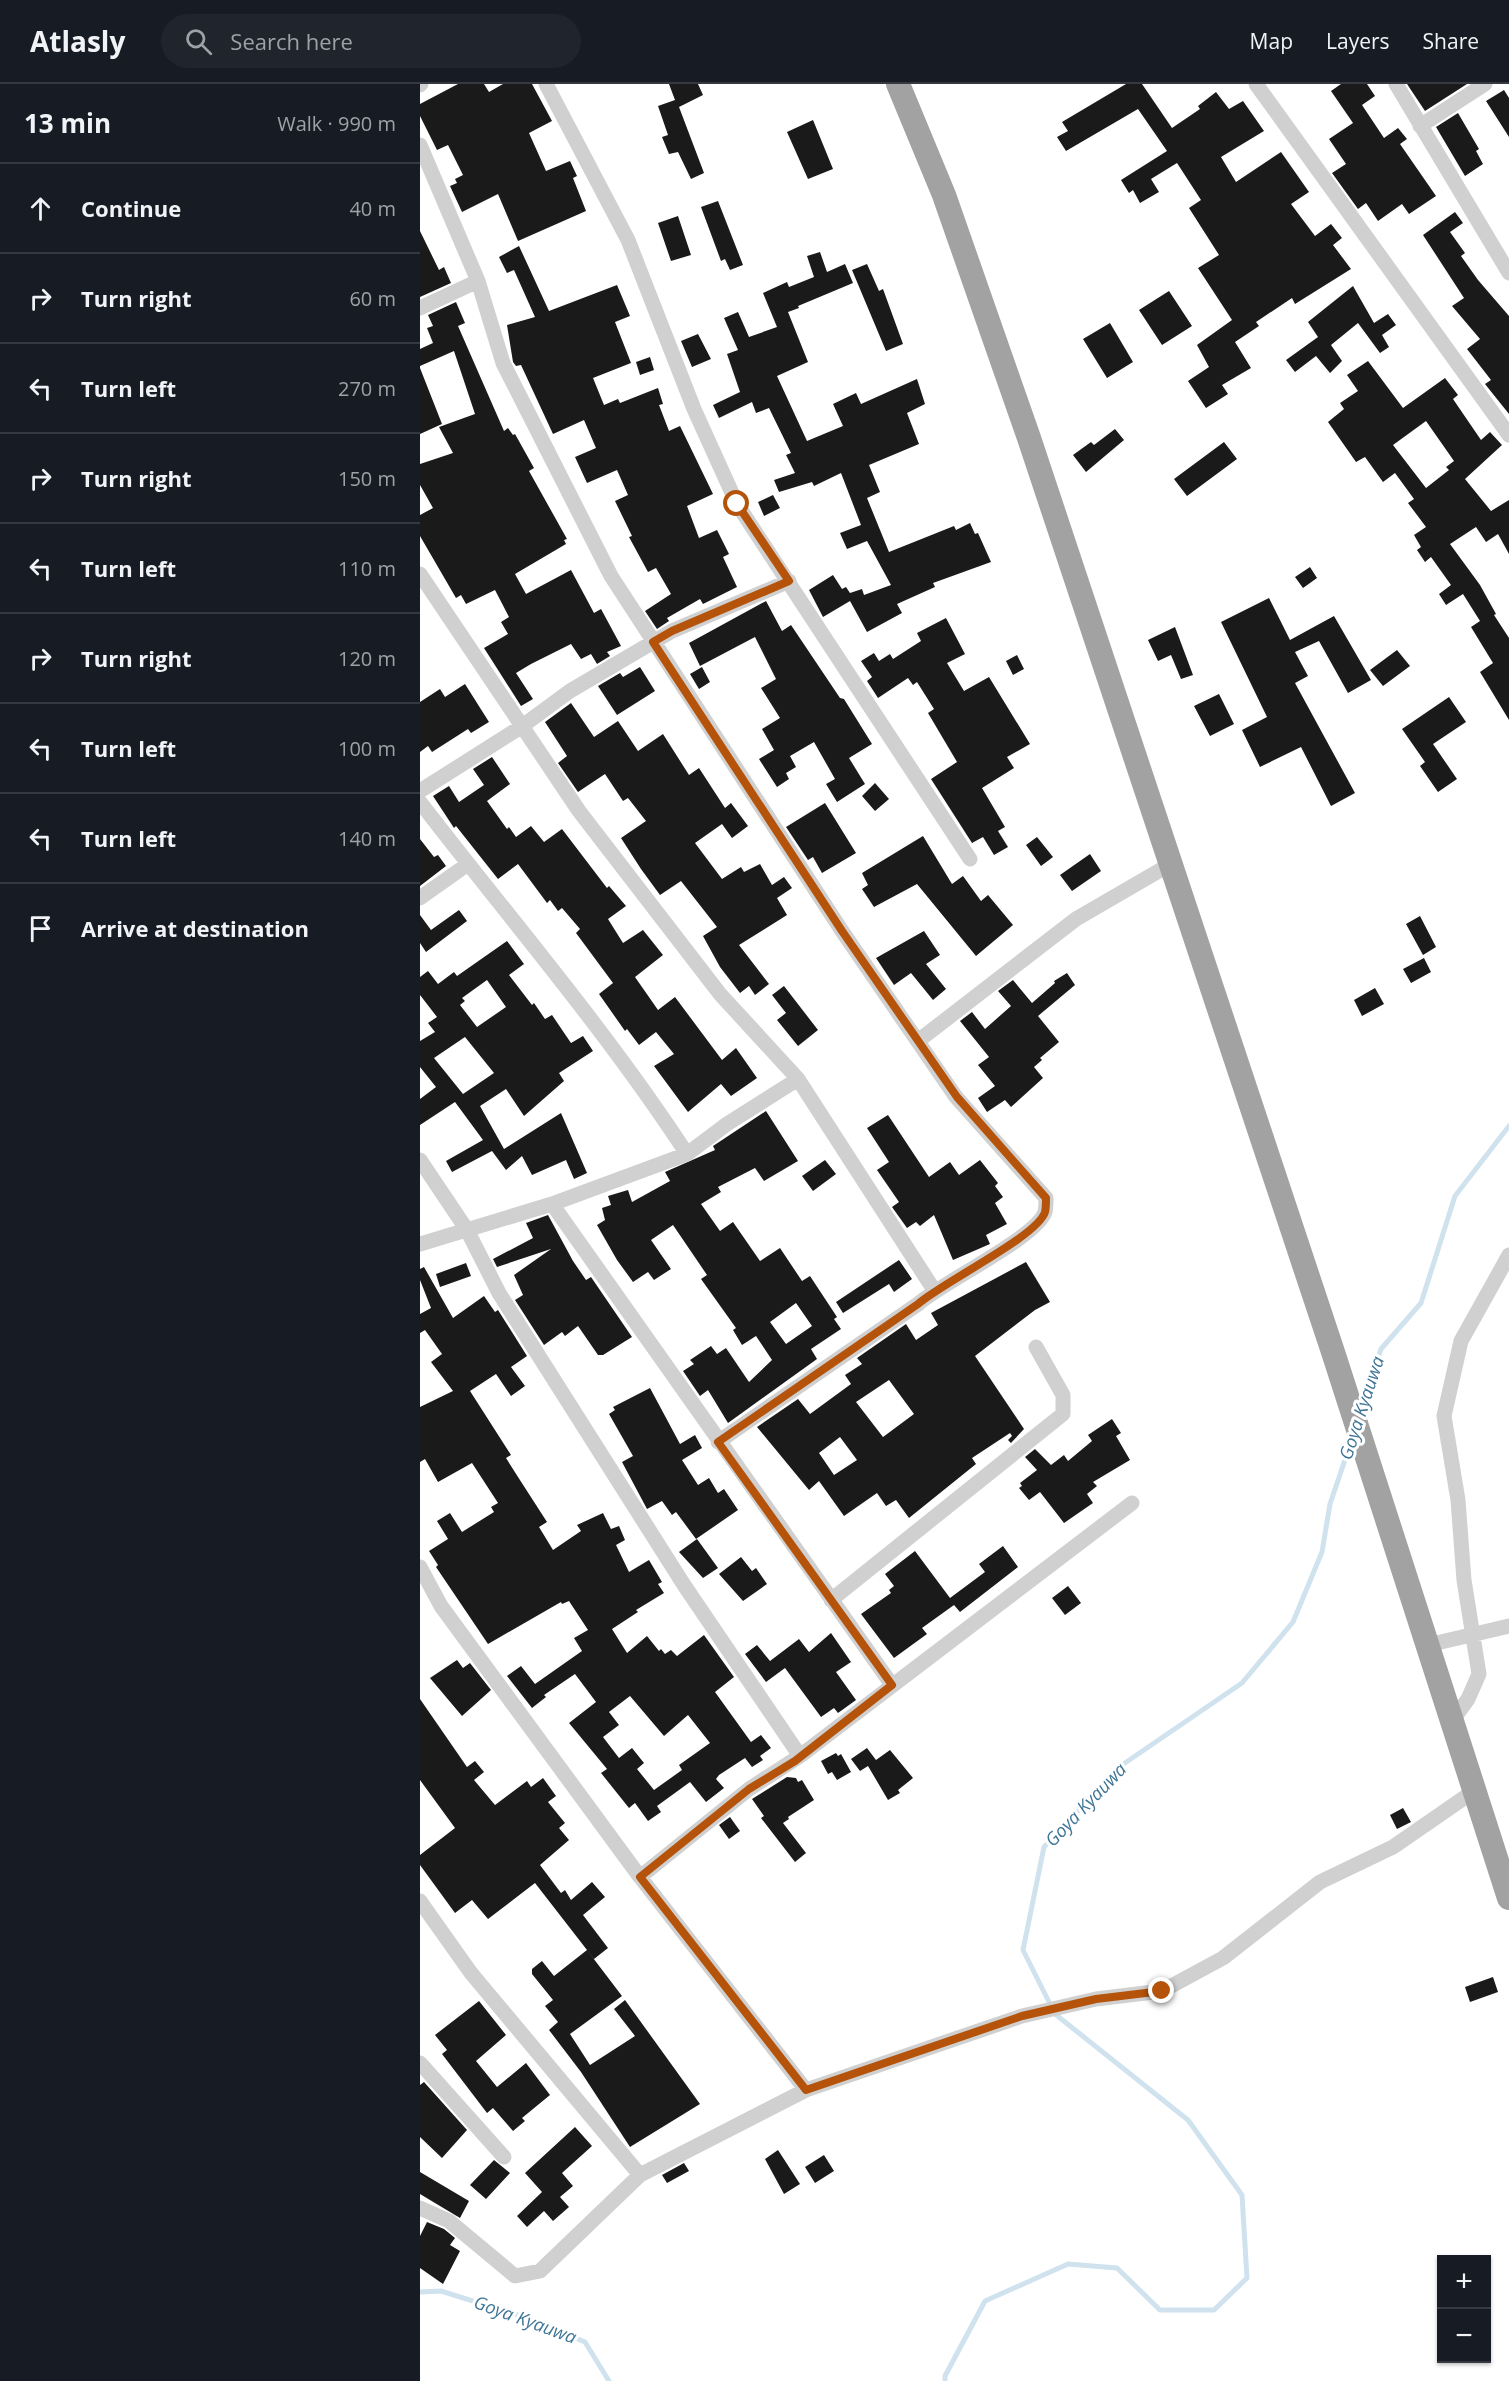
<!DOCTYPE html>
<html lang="en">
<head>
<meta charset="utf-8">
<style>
	body { margin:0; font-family:"Open Sans",sans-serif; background:#20242c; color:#f1f3f6 }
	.controls { position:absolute; right:18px; bottom:18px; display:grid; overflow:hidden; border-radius:0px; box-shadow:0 2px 4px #0004 }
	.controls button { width:54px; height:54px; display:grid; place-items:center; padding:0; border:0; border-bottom:2px solid #363941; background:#171b24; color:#f1f3f6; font:30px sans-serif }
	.stop { position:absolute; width:18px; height:18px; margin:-14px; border:4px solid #b45309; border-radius:50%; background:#fff }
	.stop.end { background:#b45309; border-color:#fff; box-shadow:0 2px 6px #0008 }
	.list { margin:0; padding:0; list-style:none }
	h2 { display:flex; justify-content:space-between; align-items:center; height:78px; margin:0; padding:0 24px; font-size:26px }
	h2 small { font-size:20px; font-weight:400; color:#9ea1a6 }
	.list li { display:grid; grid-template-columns:39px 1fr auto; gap:18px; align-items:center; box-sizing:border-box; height:90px; padding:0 24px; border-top:2px solid #363941 }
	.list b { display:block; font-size:22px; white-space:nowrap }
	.list em { font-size:20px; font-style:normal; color:#9ea1a6 }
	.icon { flex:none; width:33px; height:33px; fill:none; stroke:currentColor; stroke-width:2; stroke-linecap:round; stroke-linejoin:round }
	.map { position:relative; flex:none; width:1089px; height:2297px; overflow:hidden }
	header { display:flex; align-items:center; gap:36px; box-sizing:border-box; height:84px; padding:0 30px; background:#171b24; border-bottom:2px solid #363941 }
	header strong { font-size:28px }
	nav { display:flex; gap:33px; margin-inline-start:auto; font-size:21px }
	.search { width:420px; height:54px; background:#20242c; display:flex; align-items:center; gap:15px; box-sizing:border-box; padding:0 21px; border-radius:33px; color:#9ea1a6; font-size:22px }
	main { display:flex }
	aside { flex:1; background:#171b24 }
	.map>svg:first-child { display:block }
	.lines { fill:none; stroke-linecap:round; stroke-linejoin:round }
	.stream { stroke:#cfe2ee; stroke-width:5 }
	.building { fill:#1a1a1a; fill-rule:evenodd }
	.minor { stroke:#d0d0d0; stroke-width:15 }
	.trunk { stroke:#a2a2a2; stroke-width:24 }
	.route { stroke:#b45309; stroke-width:8 }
	.labels { text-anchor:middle; stroke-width:6; stroke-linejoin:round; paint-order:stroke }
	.water-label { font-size:18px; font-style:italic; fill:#3f7597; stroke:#fff }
</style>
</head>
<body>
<header>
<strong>Atlasly</strong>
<div class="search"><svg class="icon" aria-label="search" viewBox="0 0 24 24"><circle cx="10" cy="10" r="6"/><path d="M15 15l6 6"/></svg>Search here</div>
<nav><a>Map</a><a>Layers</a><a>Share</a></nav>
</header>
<main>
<aside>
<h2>13 min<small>Walk · 990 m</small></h2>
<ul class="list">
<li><svg class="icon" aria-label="ahead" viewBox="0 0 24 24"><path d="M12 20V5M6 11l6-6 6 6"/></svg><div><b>Continue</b></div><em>40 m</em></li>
<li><svg class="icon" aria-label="right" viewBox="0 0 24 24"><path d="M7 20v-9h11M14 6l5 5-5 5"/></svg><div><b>Turn right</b></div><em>60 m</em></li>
<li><svg class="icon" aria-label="left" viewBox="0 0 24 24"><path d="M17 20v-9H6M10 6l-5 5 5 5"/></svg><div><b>Turn left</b></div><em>270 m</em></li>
<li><svg class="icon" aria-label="right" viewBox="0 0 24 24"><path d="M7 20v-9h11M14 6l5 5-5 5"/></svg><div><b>Turn right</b></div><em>150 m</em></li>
<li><svg class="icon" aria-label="left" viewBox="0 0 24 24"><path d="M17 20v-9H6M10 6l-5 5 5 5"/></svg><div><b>Turn left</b></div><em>110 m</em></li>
<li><svg class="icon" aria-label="right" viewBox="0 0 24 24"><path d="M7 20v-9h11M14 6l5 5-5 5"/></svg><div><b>Turn right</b></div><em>120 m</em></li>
<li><svg class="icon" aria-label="left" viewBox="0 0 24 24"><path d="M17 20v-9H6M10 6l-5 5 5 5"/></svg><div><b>Turn left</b></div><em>100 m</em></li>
<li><svg class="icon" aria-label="left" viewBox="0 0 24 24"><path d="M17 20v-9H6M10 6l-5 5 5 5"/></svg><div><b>Turn left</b></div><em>140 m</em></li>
<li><svg class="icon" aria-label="arrive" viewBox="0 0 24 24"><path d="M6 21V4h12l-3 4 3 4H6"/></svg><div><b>Arrive at destination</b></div></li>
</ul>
</aside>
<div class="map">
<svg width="1089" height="2297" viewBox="0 0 1089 2297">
	<rect width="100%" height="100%" fill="#fff"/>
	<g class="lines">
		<!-- stream -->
		<path class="stream" d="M941,1326L961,1265L1001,1219L1035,1112L1089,1042
			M0,2208L21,2207L113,2236L165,2258L189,2297
			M525,2297V2292L565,2217L648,2180L697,2184L740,2226H794L827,2194L822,2111L768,2036L635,1930L603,1866L624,1763L702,1681L822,1599L873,1538L902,1468L910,1420L932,1355"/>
	</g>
	<!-- building -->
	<path class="building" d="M38,0H64L69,8L83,0H112L132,37L109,49L126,87L150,77L157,92L153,94L166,127L98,157L78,110L42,128L30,102L37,99L35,95L43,91L28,61L17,66L0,32V20Z
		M249,0H278L283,11L259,23L284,89L271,95L258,68L249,70L242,53L248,51L238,22L255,16Z
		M706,0H722L752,44L780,25L778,22L796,8L809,25L823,17L844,47L801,73L816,98L861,68L889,108L871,120L895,152L911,140L922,154L913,161L931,185L875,220L872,214L836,238L839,242L815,258L831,284L802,301L808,310L786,324L768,297L789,283L777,261L812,236L778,184L799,171L769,124L781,116L757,79L731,95L739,108L720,119L713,106L709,109L701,96L747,67L718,25L646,67L637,53L648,47L642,38Z
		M921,0H947L955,12L942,21L964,54L978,44L987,55L980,60L1016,112L989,130L982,120L958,137L946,119L938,125L912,89L926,80L909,55L933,39L911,7Z
		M987,0H1047L1005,27Z
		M1084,6L1089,14V53L1066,17Z
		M1038,29L1059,65L1056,67L1063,80L1045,92L1016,43Z
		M393,36L413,85L388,95L367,48Z
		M298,117L323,181L310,186L305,175L301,177L281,123Z
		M1035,128L1043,139L1030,148L1045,169L1041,172L1058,196L1089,232V330L1065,300L1071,296L1047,265L1060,255L1032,222L1044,214L1003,151Z
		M258,132L271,171L251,177L238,139Z
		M0,147L19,186L24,183L31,199L0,213Z
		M99,162L129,227L197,201L210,232L195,238L211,279L173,294L184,321L198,315L200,319L238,304L243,320L239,321L249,347L260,342L293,410L267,422L279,454L297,446L309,470L303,473L317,503L283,520L280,515L247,534L249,537L237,545L225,527L251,510L236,484L228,488L209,453L212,452L195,417L208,411L197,386L167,399L155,373L176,364L164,336L133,350L101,281L96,282L93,278L87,241L115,233L94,186L87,189L79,173Z
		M400,168L407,188L425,180L433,199L378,222L379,224L368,228L388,278L357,292L387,357L423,342L413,320L436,309L441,320L497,295L505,320L487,329L499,360L449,381L460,408L447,414L469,468L534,442L536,446L550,439L555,450L558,449L571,478L513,499L515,503L477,520L482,529L447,548L430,517L403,533L389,506L413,491L422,505L426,503L430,509L442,505L444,511L471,501L447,457L427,465L420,449L441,441L421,389L394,402L392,398L359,408L354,396L375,389L366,371L371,369L349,324L336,329L332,318L299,334L293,321L320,308L307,270L318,266L304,234L318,228L329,253L357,243L343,209L367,198L369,203L394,193L387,172Z
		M447,180L459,207L463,205L483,260L466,267L432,186Z
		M933,202L954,239L968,230L976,241L962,251L969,263L960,269L938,239L911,261L922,277L910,289L896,272L875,288L866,276L898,253L888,238Z
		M749,207L772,242L742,261L719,226Z
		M36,218L45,239L38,242L84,347L88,344L93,351L95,350L114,384L109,387L147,455L144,456L146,460L95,490L106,510L151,486L174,529L181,525L201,562L187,568L190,572L177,580L171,570L161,575L151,560L111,580L96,589L113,615L101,622L64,564L88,550L81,538L89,533L75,506L46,520L41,511L36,514L0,452V431L13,424L0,401V380L33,369L19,343L55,330L34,267L0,282V265L13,259L7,244L13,242L8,231Z
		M690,239L713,278L687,294L663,255Z
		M278,250L291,275L272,283L261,257Z
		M230,273L234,286L220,291L216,278Z
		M948,277L983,324L1025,294L1038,311L1033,315L1061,356L1070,348L1082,361L1045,395L1071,427L1089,416V470L1078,450L1066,458L1056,443L1030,460L1060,501L1076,530L1074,531L1089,554V636L1060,588L1073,579L1051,543L1060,537L1043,510L1026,521L1019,510L1031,501L1011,473L1005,478L997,466L1001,463L994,451L1006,443L988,419L994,415L975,389L963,398L945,373L936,378L908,338L924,325L920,319L938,307L927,291ZM1006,337L1034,377L1026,383L1029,386L1006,404L973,361Z
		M0,284L22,340L0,350Z
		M695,345L704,356L666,388L653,371L671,358L674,361Z
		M804,358L817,375L767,412L754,395Z
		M353,411L360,424L344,432L338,418Z
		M890,483L897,494L883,504L875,493Z
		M849,514L870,556L914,532L951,596L928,609L899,557L875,568L888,592L875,599L935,709L911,722L881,663L840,683L822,646L847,633L801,538Z
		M346,517L362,547L371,541L420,614L424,615L452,660L429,674L445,700L417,718L406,700L415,695L394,658L370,672L376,683L366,689L369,695L357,703L339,675L354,666L342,645L360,634L341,604L356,595L335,553L280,582L269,559Z
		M526,534L545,570L527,579L544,607L569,593L610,660L587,673L594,684L562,704L585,743L578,747L588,763L574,771L563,753L552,759L511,695L537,678L508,629L514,625L497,598L493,601L488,594L458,614L447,597L452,593L441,577L454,569L459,577L470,570L473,575L501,557L497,549Z
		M755,543L773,591L761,595L751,571L738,577L728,556Z
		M977,566L990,582L963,602L950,586Z
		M597,571L604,585L593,591L586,577Z
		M220,583L235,607L197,631L178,602L200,589L203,593Z
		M282,583L290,598L279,605L270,590Z
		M45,600L69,638L51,649L48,645L12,668L8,662L0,668V618L20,605L25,613Z
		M799,610L814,640L790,652L774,622Z
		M1029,613L1046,638L1013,660L1037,695L1018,708L1000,682L1005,678L982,645Z
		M151,619L174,653L198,637L218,667L243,650L269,691L279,684L305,724L311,719L328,742L312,754L302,740L275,759L302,795L321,783L324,788L340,780L352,801L364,793L372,804L357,814L367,831L319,861L349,900L335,911L329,902L320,909L300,883L283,852L297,843L261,797L240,811L221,785L201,754L226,737L208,714L203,717L185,690L158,708L138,679L147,672L125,638Z
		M72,673L90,700L67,717L87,745L89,743L96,753L111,742L124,758L142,745L187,804L189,802L206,822L188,835L203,859L223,846L243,871L215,893L238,926L255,913L302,976L316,964L337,994L311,1012L301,1000L268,1028L234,982L254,970L236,948L219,961L207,945L205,947L179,910L193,899L156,849L160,845L142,824L138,827L130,816L127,819L98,780L78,795L36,742L34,744L13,712L29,702L39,718L64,701L53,685Z
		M455,699L469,715L455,727L442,712Z
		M405,719L436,769L402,789L393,773L388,776L366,743Z
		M503,752L532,800L543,792L561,817L568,811L593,841L556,872L497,800L454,823L442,805L448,801L442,789Z
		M617,753L633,773L621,782L606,761Z
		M0,755L14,773L18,771L26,782L0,802Z
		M670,770L681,787L652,807L640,791Z
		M39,826L47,837L6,868L0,859V831L11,846Z
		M1000,832L1016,863L1003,871L986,840Z
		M504,847L520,871L506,880L526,905L513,916L491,889L474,901L456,874Z
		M87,857L104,880L89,891L112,921L114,919L125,935L132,931L151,959L163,952L173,967L139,989L144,997L104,1032L86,1005L60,1022L84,1065L141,1029L167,1089L154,1095L146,1076L112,1091L102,1072L86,1086L72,1067L32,1088L26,1077L63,1056L35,1018L0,1041V1015L16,1003L0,983V957L15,948L8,939L17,933L0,911V893L8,887L18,900L34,888L37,892ZM67,896L86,923L57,943L40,921L45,917L42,914ZM45,953L74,989L43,1010L14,974Z
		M1004,874L1011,888L991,899L983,885Z
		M647,889L655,901L618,932L639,958L620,974L622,976L614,983L623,994L591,1023L585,1016L567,1028L558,1014L575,1002L558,981L569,973L540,937L552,928L565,945L591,922L578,907L593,896L612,919L635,899L634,897Z
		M364,902L398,946L378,962L357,936L366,929L352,911Z
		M955,904L964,920L942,932L934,916Z
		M346,1027L378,1077L344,1097L335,1084L298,1103L301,1108L281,1120L300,1147L313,1138L340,1177L360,1164L382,1197L390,1192L417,1233L414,1235L421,1245L391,1265L397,1275L308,1339L288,1306L280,1312L263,1287L274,1280L270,1276L291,1262L297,1270L306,1264L329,1298L352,1276L336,1252L322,1261L313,1246L316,1244L281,1195L287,1191L253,1141L231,1156L251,1185L234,1196L228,1188L213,1198L197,1176L177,1141L185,1136L182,1124L191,1121L188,1112L208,1106L212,1118L250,1097L245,1088L295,1066L293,1062ZM376,1219L392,1242L366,1260L350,1238Z
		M468,1031L509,1093L530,1078L539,1091L560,1076L578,1099L575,1102L583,1113L575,1119L587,1140L566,1151L570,1160L533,1176L514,1131L500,1142L496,1138L487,1144L472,1123L479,1118L457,1086L469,1078L447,1044Z
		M405,1076L416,1090L393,1107L382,1092Z
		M128,1131L153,1177L166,1196L171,1193L212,1253L183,1271H178L158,1242L145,1252L142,1248L124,1261L95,1216L103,1211L94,1191L131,1165L77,1183L73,1175L113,1154L106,1139Z
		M479,1176L492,1195L474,1208L469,1200L423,1229L416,1218Z
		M606,1178L630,1218L615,1226L555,1272L604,1345L591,1359L588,1356L592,1352L590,1349L552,1374L556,1380L489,1434L476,1416L466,1422L457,1409L424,1432L399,1397L389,1406L337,1343L378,1315L390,1330L431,1300L425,1291L442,1280L437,1274L486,1240L496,1256L518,1241L511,1229ZM469,1296L494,1330L463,1353L436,1318ZM420,1353L437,1376L414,1391L399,1369Z
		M46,1179L51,1192L20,1203L16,1190Z
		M4,1183L33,1234L64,1212L75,1228L78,1226L107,1272L91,1283L105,1302L91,1312L76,1290L50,1307L91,1371L86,1374L98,1393L127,1438L119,1443L133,1466L161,1447L157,1441L183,1429L191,1445L199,1442L205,1456L196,1461L209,1488L229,1476L242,1498L238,1500L244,1509L216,1526L218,1528L192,1545L207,1569L227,1552L239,1567L241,1565L245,1570L251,1566L257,1572L284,1551L314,1593L295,1608L331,1658L341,1651L351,1664L340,1672L343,1676L332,1683L325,1674L299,1691L296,1695L304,1704L286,1718L270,1698L237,1722L241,1728L228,1737L215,1719L209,1724L181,1689L187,1685L149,1639L176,1618L155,1590L124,1611L126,1613L112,1624L87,1592L101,1582L115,1600L162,1567L154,1554L168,1546L149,1517L142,1520L141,1518L68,1560L16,1483L18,1481L9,1467L28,1455L17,1437L30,1429L42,1448L74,1428L71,1423L78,1419L52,1379L18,1398L5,1375L0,1378V1323L33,1307L11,1278L22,1270L5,1246L0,1249V1230L11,1224L0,1196V1185ZM210,1612L244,1652L268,1631L290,1659L259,1681L262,1686L234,1706L217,1685L224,1679L212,1664L199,1674L183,1653L199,1641L189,1628Z
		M230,1304L260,1360L275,1351L282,1364L262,1376L278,1401L289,1394L298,1409L304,1405L318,1426L276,1455L256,1428L252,1431L242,1417L227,1425L202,1378L213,1372L189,1330L195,1326L193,1323Z
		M692,1335L701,1349L696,1352L710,1376L673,1398L677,1402L667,1410L673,1419L644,1439L620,1408L609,1416L599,1404L602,1402L600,1399L617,1386L605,1373L615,1365L631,1381L644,1371L648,1377L672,1357L668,1351Z
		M277,1455L298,1484L283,1494L259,1468Z
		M583,1462L598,1483L540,1528L534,1521L502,1544L507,1550L474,1574L441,1530L471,1509L469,1506L474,1502L465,1490L495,1467L530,1514L565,1488L559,1480Z
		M321,1473L332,1487L336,1484L347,1500L323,1517L299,1490Z
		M648,1502L661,1519L645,1531L632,1514Z
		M411,1549L431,1578L416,1588L436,1616L418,1629L414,1624L401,1633L365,1584L346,1598L325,1570L337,1561L350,1577L379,1555L389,1568Z
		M37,1576L43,1584L50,1579L71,1606L42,1632L10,1594Z
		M0,1615L47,1683L55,1677L64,1688L54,1696L75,1721L107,1697L111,1703L123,1694L136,1712L128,1718L145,1739L139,1744L149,1756L120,1781L141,1809L145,1806L151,1816L172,1798L185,1813L163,1831L188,1864L174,1875L115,1799L68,1835L52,1816L35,1829L0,1781V1771L35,1744L0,1696Z
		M447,1664L456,1676L470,1666L493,1694L478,1706L480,1709L468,1716L448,1682L440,1687L431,1675Z
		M416,1669L418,1672L421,1670L431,1688L417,1696L412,1688L408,1690L401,1677Z
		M367,1693L376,1694L378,1698L382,1696L394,1716L368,1733L369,1735L363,1739L386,1769L375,1778L341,1734L344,1732L332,1715Z
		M983,1724L991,1738L977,1745L970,1731Z
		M310,1733L320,1747L309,1755L299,1741Z
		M167,1866L202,1912L150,1950L170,1981L215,1952L194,1925L205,1916L280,2020L210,2063L161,1988L129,1946L138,1938L125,1922L133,1916L112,1890V1885L122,1877L134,1892Z
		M1073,1893L1078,1908L1050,1918L1045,1903Z
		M59,1917L86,1951L56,1977L77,2003L106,1979L130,2011L102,2034L105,2037L93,2047L73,2024L67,2029L22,1970L27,1966L15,1951Z
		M4,1998L47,2046L22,2074L0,2053V2001Z
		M155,2043L172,2062L142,2089L153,2102L140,2113L149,2123L133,2137L124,2127L107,2143L97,2132L122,2108L105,2089Z
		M358,2066L380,2100L364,2110L345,2075Z
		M404,2071L414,2087L395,2099L385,2083Z
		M74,2076L90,2089L66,2115L50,2101Z
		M264,2079L269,2087L247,2099L242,2091Z
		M0,2088L49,2117L40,2134L0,2110Z
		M7,2138L24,2145L35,2154L30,2161L40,2167L23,2200L0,2184V2152Z"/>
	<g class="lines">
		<!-- minor -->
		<path class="minor" d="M126,0L208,156L274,325L317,420L550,775
			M836,0L1089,351
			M976,0L1089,189
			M0,1L1,0
			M1000,42L1065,0
			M0,61L58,197L83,279L191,492L422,847L536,1013L626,1114C626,1119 626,1124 625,1128C617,1153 523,1198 498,1220L298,1358
			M0,224L58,197
			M0,490L159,727L300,910L378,995L514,1206
			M0,707L101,643L150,607L252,547L369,497
			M0,718C90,835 186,946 267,1070
			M0,814L48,780
			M498,957L656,835L749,781
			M0,1076L47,1146L79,1209L264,1501L380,1672L329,1705L220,1793
			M132,1120L472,1601
			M0,1160L132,1120L267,1070L307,1040L378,995
			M0,1483L21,1522L220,1793L386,2006
			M411,1516L643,1330V1311L616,1263
			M1008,1561L1089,1542
			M1032,1637L1048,1615L1059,1590L1044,1496L1038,1416L1024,1332L1041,1257L1089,1171
			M380,1672L712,1419
			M0,1817L51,1889L220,2091
			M0,1979L84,2073
			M0,2124L29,2137L95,2192L120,2187L220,2091L386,2006L602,1932L676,1915L742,1907L803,1874L900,1798L973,1763L1054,1707"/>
		<!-- trunk -->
		<path class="trunk" d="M478,0L524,111L609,354L913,1268L1089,1814"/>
	</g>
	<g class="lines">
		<!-- route -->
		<path class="route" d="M317,420L369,497L252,547L233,558L422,847L537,1013L626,1114C626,1118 626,1124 625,1128C618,1152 523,1198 498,1220L298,1358L472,1601L375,1677L329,1705L220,1793L386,2006L602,1932L676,1915L742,1907"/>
	</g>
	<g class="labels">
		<!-- water labels -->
		<g class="water-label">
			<text transform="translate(942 1324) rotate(-72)" y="6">Goya Kyauwa</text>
			<text transform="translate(666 1721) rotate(-46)" y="6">Goya Kyauwa</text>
			<text transform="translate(105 2236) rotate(20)" y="6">Goya Kyauwa</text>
		</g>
	</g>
</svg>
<div class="controls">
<button>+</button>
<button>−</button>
</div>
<div class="stop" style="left:317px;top:420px"></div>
<div class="stop end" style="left:742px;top:1907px"></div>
</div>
</main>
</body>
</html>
